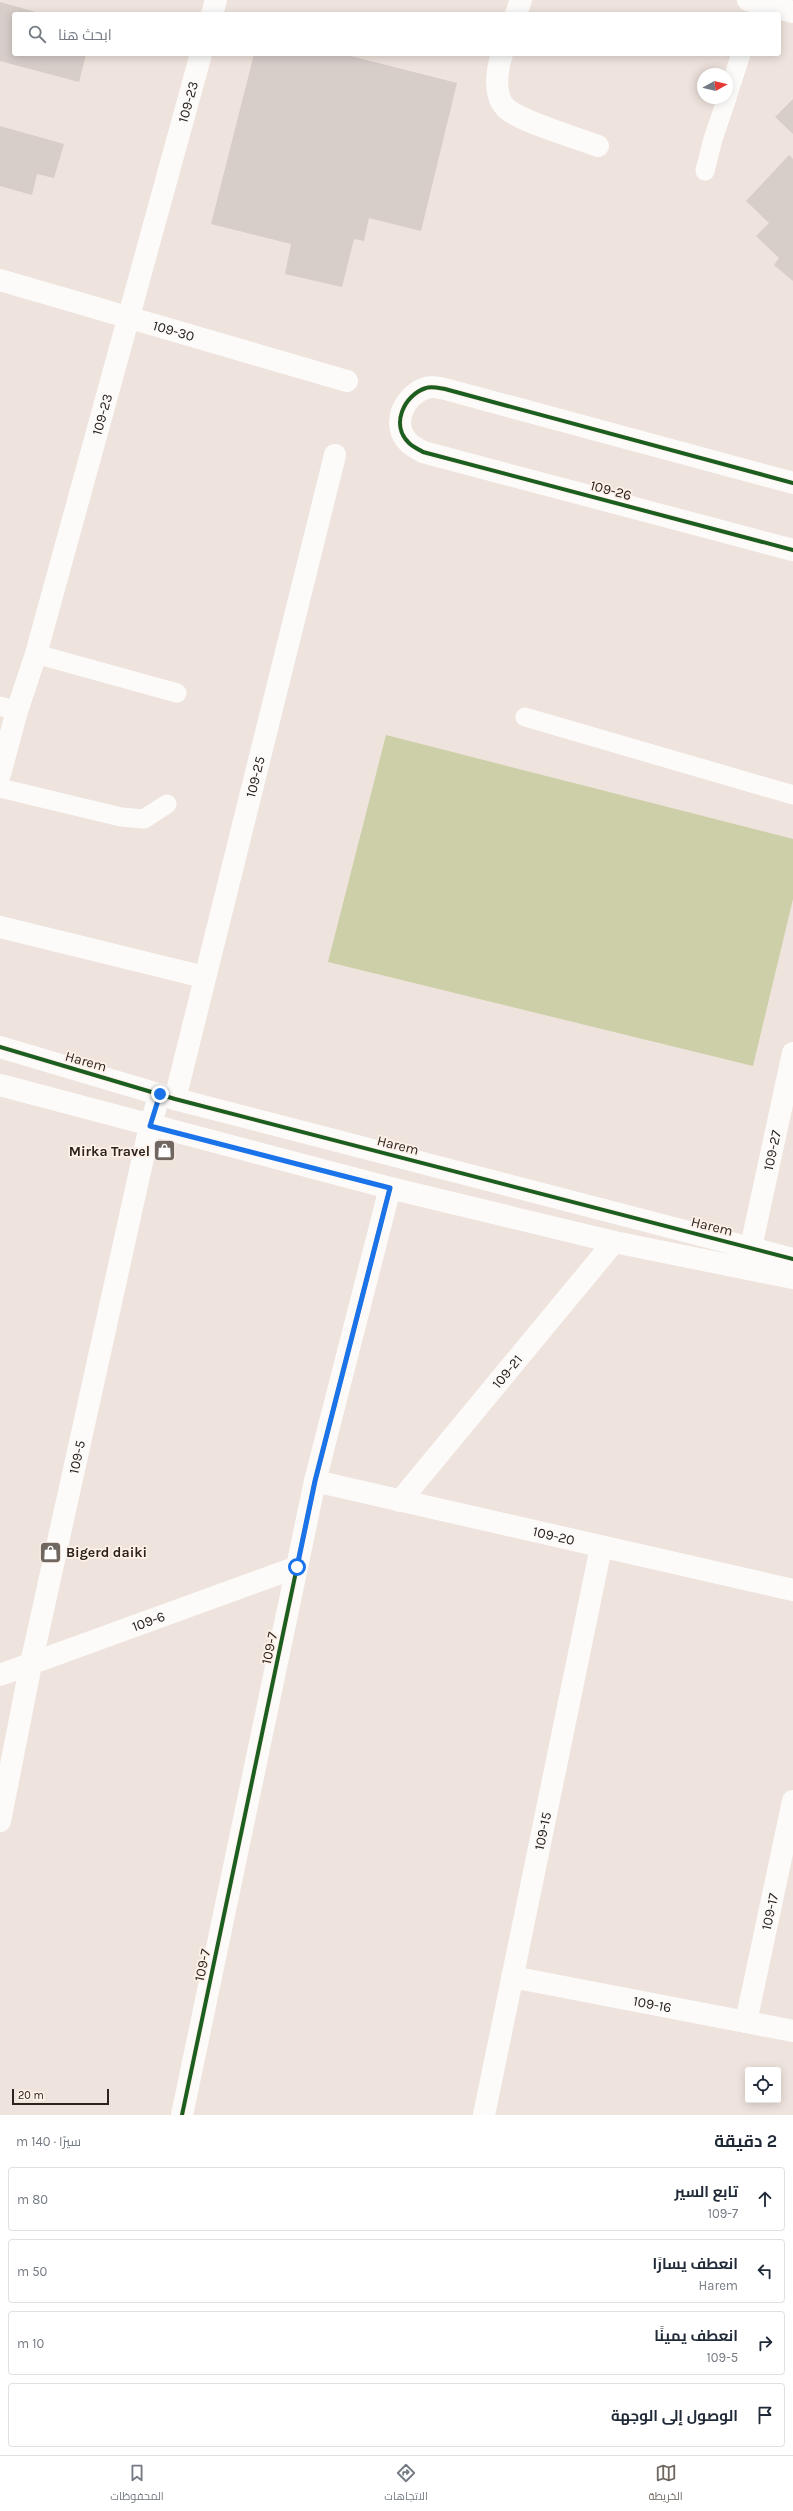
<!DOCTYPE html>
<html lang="ar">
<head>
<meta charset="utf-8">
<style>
	body { margin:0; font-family:Karla,Cairo,sans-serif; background:#f2f2f3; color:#1f2937; direction:rtl }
	.controls { position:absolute; right:12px; bottom:12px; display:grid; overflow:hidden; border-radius:4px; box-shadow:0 2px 10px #0003 }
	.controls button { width:36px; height:36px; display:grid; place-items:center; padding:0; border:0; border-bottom:1px solid #e0e1e3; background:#fff; color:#1f2937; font:20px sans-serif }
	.compass { position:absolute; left:697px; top:68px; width:36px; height:36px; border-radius:50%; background:#fff; box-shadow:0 2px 10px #0003; rotate:82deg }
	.scale { position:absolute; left:12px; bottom:10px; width:97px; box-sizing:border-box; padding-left:4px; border:2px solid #2b231e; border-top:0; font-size:11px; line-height:14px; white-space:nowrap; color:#2b231e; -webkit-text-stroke:3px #fef1e9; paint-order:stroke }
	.stop { position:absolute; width:12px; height:12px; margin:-9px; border:3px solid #1a73e8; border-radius:50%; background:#fff }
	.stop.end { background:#1a73e8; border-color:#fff; box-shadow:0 1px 4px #0008 }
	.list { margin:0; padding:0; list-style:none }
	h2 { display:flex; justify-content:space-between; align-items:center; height:52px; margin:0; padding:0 16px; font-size:17px }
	h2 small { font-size:13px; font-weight:400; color:#747a83 }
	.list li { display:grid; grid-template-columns:26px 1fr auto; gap:12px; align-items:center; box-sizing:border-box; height:64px; margin:0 8px 8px; padding:0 8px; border:1px solid #e0e1e3; border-radius:4px }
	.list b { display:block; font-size:15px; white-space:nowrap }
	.list p { margin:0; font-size:13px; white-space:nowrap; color:#747a83 }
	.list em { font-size:13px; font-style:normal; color:#747a83 }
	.icon { flex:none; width:22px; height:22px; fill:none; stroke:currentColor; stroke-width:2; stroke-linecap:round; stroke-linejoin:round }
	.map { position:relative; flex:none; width:793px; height:2115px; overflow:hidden; direction:ltr }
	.search { position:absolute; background:#fff; box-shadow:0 2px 10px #0003; left:12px; right:12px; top:12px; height:44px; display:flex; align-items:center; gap:10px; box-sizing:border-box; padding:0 14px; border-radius:4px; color:#747a83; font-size:15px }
	.sheet { height:340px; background:#fff }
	nav { display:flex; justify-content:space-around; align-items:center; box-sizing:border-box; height:56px; border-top:1px solid #e0e1e3; background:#fff; font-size:11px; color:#747a83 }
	nav a { display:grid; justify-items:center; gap:2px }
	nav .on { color:#706761 }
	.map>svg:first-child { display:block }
	.grass { fill:#cccfa7 }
	.building { fill:#d7cdc9 }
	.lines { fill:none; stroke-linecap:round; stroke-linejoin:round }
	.lane { stroke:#fdfbfa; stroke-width:19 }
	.street { stroke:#fdfbfa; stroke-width:22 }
	.secondary { stroke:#fdfbfa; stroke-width:22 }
	.cycleway-casing { stroke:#fef1e9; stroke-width:6 }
	.cycleway { stroke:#1b5e20; stroke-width:4 }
	.route { stroke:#1a73e8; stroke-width:5 }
	.labels { text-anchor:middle; stroke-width:3.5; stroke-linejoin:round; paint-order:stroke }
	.street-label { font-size:14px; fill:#2b231e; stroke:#fef1e9 }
	.poi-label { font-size:14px; font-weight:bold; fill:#2b231e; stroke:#fef1e9; text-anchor:end }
</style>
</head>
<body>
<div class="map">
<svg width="793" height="2115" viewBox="0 0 793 2115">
	<rect width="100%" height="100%" fill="#efe4dd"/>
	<!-- grass -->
	<path class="grass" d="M386,735L793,839V899L753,1066L328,962Z"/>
	<!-- building -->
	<path class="building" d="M0,2L43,14H14V54H86L79,82L0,61Z
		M254,54H343L457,83L421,231L369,218L364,241L354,239L342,287L285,274L291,244L211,224Z
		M793,99V134L775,117Z
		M0,126L64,144L54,178L37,174L32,195L0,186Z
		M789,155L793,159V281L774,265L779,258L756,236L769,223L746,201Z"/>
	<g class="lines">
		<!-- lane -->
		<path class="lane" d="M727,97L741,54
			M705,171L713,139L727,98
			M36,654L177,693
			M0,706L17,711
			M525,717L793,795
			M0,788L121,817L144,819L167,804"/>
		<!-- street -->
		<g class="street">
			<path d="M212,14L216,0"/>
			<path d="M516,14L521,0"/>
			<path d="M502,54C497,69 493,94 505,107C517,121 578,138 598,146"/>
			<path id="s1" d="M0,280L347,381"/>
			<path d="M793,483L445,389C439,388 431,386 426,388C404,395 390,425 409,443C413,447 418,449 423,452L793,550"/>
			<path id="s2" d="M0,774L17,711L36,654L201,54"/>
			<path d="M0,927L204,977"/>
			<path id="s3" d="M175,1099L335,455"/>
			<path id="s4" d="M751,1247L793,1053"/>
			<path id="s5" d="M315,1481L793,1590"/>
			<path id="s6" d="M400,1501L614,1242"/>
			<path id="s7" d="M0,1675L297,1567"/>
			<path id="s8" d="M0,1821L31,1664L150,1126L160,1094"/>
			<path id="s9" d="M512,1977L793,2031"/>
			<path id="s10" d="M746,2022L793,1801"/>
			<path d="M182,2115L315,1481L390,1188"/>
			<path id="s11" d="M484,2115L601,1547"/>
		</g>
		<!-- secondary -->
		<path class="secondary" d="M748,0L793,12
			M0,1047L175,1099L793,1259
			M0,1085L390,1188L614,1242L793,1278"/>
		<defs>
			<path id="cycleway" d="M793,483L445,389C439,388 431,386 426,388C404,395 390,425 409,443C413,447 418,449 423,452L793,550
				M0,1047L175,1099L793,1259
				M182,2115L315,1481L390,1188"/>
		</defs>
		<!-- cycleway casing -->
		<use href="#cycleway" class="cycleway-casing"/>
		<!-- cycleway -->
		<use href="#cycleway" class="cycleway"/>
	</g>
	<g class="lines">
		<!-- route -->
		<path class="route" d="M160,1094L150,1126L390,1188L315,1481L297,1567"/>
	</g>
	<!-- icons -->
	<defs>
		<symbol id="shop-square" viewBox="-11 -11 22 22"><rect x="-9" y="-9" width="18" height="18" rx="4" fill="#706761" stroke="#fef1e9"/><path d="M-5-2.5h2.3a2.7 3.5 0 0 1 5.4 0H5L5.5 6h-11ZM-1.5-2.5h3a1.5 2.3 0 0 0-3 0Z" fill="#fff"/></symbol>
	</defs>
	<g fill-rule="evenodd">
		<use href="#shop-square" x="152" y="1138" width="25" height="25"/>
		<use href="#shop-square" x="38" y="1540" width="25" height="25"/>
	</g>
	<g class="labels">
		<!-- street labels -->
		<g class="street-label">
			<text dy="5" stroke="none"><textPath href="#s2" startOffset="698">109-23</textPath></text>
			<text dy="5" stroke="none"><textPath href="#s1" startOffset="181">109-30</textPath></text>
			<text dy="5" stroke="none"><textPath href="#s2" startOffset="374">109-23</textPath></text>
			<text transform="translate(611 490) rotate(15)" y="5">109-26</text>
			<text dy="5" stroke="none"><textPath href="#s3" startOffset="332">109-25</textPath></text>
			<text transform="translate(86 1061) rotate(16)" y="5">Harem</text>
			<text transform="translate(398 1145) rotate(14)" y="5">Harem</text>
			<text dy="5" stroke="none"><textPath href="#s4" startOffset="99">109-27</textPath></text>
			<text transform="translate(712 1226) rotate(14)" y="5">Harem</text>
			<text dy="5" stroke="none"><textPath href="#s6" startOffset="168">109-21</textPath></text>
			<text dy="5" stroke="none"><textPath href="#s8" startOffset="372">109-5</textPath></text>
			<text dy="5" stroke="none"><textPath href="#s5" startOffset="245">109-20</textPath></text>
			<text dy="5" stroke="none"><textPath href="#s7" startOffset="158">109-6</textPath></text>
			<text transform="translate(269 1648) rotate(-78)" y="5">109-7</text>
			<text dy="5" stroke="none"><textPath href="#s11" startOffset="290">109-15</textPath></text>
			<text dy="5" stroke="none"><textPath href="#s10" startOffset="113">109-17</textPath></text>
			<text transform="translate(202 1965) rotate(-78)" y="5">109-7</text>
			<text dy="5" stroke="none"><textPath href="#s9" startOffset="143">109-16</textPath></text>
		</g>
		<!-- poi labels -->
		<g class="poi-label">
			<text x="150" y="1156">Mirka Travel</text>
			<text x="66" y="1557" text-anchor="start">Bigerd daiki</text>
		</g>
	</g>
</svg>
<div class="controls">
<button><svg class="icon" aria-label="locate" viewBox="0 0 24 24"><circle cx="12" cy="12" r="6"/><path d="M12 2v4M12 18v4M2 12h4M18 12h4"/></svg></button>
</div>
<svg class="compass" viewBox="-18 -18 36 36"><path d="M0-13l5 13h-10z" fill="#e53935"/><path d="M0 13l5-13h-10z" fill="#747a83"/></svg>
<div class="scale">20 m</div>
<div class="stop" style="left:297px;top:1567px"></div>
<div class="stop end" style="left:160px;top:1094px"></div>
<div class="search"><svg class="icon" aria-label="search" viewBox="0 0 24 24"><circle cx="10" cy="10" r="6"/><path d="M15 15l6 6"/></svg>ابحث هنا</div>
</div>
<section class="sheet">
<h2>2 دقيقة<small>سيرًا · 140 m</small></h2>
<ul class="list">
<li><svg class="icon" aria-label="ahead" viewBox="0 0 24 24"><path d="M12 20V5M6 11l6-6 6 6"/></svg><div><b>تابع السير</b><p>109-7</p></div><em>80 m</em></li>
<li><svg class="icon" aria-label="left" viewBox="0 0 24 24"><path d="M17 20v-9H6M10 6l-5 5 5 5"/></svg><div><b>انعطف يسارًا</b><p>Harem</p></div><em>50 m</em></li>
<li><svg class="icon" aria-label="right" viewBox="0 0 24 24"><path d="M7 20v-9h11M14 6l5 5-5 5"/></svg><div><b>انعطف يمينًا</b><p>109-5</p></div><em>10 m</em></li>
<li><svg class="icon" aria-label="arrive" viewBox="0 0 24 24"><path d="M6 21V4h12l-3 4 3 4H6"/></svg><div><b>الوصول إلى الوجهة</b></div></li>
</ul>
</section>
<nav>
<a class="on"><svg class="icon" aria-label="map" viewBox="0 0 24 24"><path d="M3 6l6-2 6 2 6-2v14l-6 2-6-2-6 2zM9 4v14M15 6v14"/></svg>الخريطة</a>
<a><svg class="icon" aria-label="directions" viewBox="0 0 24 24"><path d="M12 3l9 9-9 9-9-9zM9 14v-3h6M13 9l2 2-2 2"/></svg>الاتجاهات</a>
<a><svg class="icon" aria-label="saved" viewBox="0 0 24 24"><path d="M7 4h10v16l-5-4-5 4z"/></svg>المحفوظات</a>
</nav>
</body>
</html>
